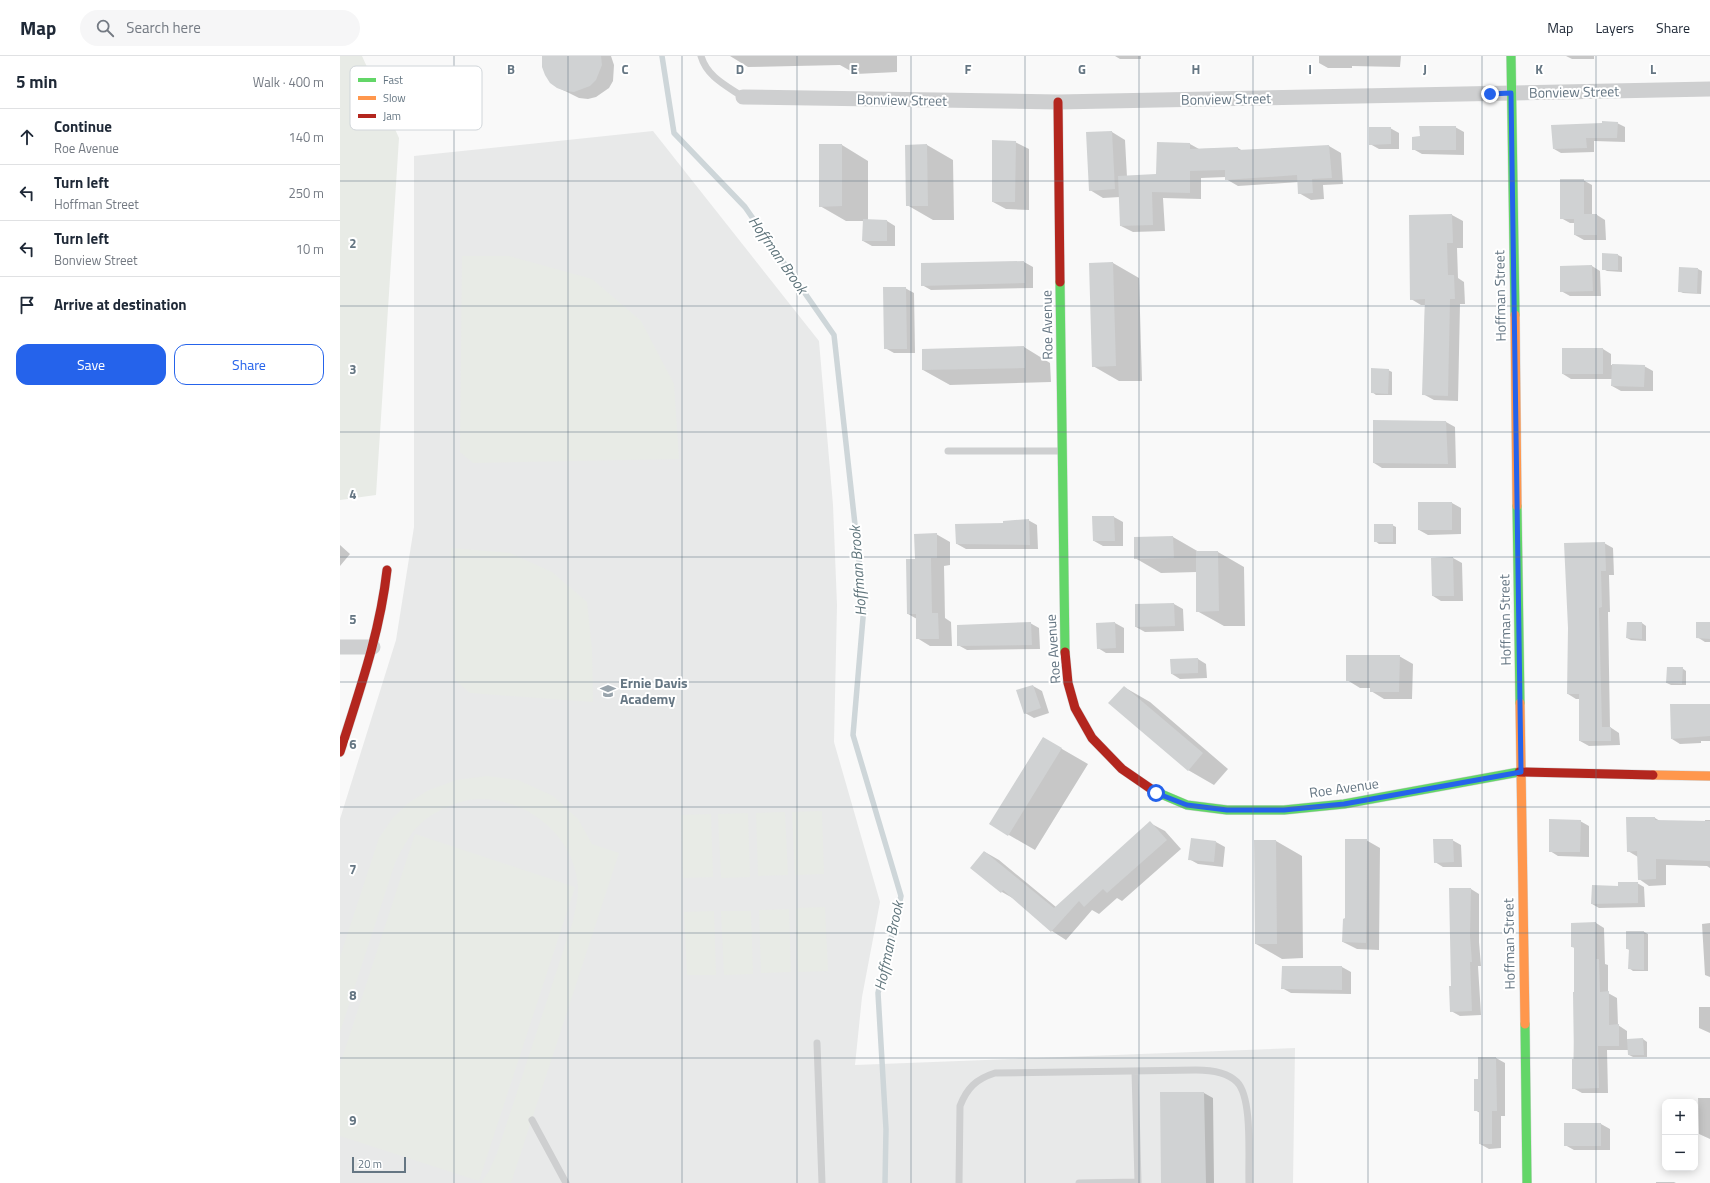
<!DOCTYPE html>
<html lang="en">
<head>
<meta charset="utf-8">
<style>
	body { margin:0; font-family:"Titillium Web",sans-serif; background:#f6f6f7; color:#1f2937 }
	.controls { position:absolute; right:12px; bottom:12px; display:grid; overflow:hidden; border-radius:8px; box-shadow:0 2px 10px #0003 }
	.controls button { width:36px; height:36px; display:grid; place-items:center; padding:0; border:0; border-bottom:1px solid #e0e1e3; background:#fff; color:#1f2937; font:20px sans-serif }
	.scale { position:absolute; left:12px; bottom:10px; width:54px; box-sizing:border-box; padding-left:4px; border:2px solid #657683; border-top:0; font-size:11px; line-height:14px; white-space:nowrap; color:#657683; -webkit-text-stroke:3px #fff; paint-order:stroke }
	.stop { position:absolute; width:12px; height:12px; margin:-9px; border:3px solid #2563eb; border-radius:50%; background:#fff }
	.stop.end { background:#2563eb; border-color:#fff; box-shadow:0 1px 4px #0008 }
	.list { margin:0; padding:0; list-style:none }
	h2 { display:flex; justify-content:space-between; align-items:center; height:52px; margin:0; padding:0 16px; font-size:17px }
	h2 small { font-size:13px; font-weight:400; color:#747a83 }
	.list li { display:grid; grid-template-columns:26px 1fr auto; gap:12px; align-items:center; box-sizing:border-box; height:56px; padding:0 16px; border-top:1px solid #e0e1e3 }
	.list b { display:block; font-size:15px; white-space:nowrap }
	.list p { margin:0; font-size:13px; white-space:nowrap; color:#747a83 }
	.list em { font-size:13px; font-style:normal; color:#747a83 }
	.actions { display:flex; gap:8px; padding:12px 16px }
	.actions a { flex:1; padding:9px 0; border:1px solid #2563eb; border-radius:12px; text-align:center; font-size:14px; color:#2563eb }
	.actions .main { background:#2563eb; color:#fff }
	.icon { flex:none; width:22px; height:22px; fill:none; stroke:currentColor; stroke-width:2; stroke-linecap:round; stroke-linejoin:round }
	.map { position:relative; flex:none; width:1370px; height:1127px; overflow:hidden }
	header { display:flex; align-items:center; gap:24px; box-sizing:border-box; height:56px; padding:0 20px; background:#fff; border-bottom:1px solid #e0e1e3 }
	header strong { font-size:19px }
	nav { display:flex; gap:22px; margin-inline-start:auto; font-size:14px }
	.search { width:280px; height:36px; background:#f6f6f7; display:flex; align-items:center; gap:10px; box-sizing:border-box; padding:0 14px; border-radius:22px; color:#747a83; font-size:15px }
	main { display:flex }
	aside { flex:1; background:#fff }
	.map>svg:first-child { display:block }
	.built { fill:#e8e9e9 }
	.green { fill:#e8ebe6 }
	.shadow { fill:#0003 }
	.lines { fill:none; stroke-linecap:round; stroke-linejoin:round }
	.stream { stroke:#ced6d9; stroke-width:5.5 }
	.building { fill:#d0d2d3 }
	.fast-casing { stroke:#d5d6d7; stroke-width:10 }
	.slow-casing { stroke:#d5d6d7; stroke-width:10 }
	.jam-casing { stroke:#d5d6d7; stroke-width:10 }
	.lane { stroke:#cecfd0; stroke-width:7 }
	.street { stroke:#cecfd0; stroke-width:15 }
	.fast { stroke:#63d668; stroke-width:9 }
	.slow { stroke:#ff974d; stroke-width:9 }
	.jam { stroke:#b3261e; stroke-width:9 }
	.route { stroke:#2563eb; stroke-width:5 }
	.grid { fill:none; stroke:#657683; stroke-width:1; stroke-opacity:0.55 }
	.labels { text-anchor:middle; stroke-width:4; stroke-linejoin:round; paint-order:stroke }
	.street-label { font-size:14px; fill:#657683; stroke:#fff }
	.poi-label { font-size:14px; font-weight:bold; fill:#657683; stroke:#fff; text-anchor:start }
	.water-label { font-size:15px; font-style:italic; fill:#60757c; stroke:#fff }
	.key { fill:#fff; stroke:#d1d6da; stroke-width:1 }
	.key-label { font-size:11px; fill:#657683 }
	.grid-label { font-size:13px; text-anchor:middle; font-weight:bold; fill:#657683; stroke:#fff; stroke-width:4; stroke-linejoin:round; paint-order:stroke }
</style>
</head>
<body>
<header>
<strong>Map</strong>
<div class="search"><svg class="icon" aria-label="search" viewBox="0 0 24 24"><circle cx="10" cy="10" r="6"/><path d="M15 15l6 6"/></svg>Search here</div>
<nav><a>Map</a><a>Layers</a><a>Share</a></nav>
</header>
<main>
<aside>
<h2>5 min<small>Walk · 400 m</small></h2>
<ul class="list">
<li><svg class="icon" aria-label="ahead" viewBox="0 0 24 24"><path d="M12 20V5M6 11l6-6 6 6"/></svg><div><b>Continue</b><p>Roe Avenue</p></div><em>140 m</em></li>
<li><svg class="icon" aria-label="left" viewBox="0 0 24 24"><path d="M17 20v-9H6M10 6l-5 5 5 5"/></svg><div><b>Turn left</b><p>Hoffman Street</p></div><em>250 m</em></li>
<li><svg class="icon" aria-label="left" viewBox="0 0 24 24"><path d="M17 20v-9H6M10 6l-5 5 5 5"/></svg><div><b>Turn left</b><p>Bonview Street</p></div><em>10 m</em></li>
<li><svg class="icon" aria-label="arrive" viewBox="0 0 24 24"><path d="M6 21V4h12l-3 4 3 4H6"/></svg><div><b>Arrive at destination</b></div></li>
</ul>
<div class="actions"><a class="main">Save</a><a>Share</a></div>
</aside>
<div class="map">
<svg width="1370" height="1127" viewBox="0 0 1370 1127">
	<rect width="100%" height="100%" fill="#f9f9f9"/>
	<!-- built -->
	<path class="built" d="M313,75L479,285L493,449L497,549L494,686L540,846L522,941L515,1009L955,992L953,1127H0V763L56,584L74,471V100Z"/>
	<!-- green -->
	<path class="green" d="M0,0H22L59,82L36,439L0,444Z
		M122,200H169L252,223L301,265L334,328L339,403L133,407L120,396Z
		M111,492L170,497L212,516L247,546L252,593L253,646L130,637L115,624Z
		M147,720L178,724L213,740L238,763L252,788L279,797L171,1127H141L149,1115L157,1097L233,865C235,854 238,844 238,832C236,781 187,741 137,743C119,744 100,753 86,763C71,774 63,791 55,807L0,976V901L39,782L52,763L67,748L87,735L116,724Z
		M482,755L484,818L455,819L452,756Z
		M445,756L448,819L418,820L416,757Z
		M408,757L410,821L381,822L378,758Z
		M371,758L373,821L343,822L341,759Z
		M75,778L235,831L139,1125L0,1080V1009Z
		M485,851L488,915L458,916L456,852Z
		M449,853L451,916L421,917L419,854Z
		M374,855L376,919H347L344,856Z
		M381,855H411L413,918L384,919Z"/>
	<!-- shadow -->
	<path class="shadow" d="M203,0H271L274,9L273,25L269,32L256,41L248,43L239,42L217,31Z
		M390,0H557V16L516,18L500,9L408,11Z
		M775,0H801V3H780Z
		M979,0H1061L1060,11L1012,10V12H988L979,7Z
		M1226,0H1254V3H1232Z
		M1277,67L1285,71V86L1254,85V96L1221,97L1214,93Z
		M1115,71L1124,76V99L1082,98L1073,93Z
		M1050,72L1059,77V93H1039L1030,88Z
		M772,76L785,84L787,121L817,119L850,88L859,93L898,92L903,95L989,90L1001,97L1003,128L983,129L984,143L971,144L959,137V126L898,130L886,123V121L861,122V143L823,142L825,175L793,176L781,170L780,141L763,142L750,134Z
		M675,86L689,93V154L666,153L653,146Z
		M502,89L528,105V164L547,165L555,170V190H532L523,185L524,165H506L480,150Z
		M587,89L613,104L614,164H593L567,149L566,90Z
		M1243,124L1252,129V159H1257L1265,164L1266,184H1244L1235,179V167H1230L1221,162Z
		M1112,159L1123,165V192H1117L1118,222L1124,226L1125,248H1120L1118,345L1094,344L1083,338L1085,249H1081L1071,243L1070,160Z
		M1278,199L1282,201V216L1267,215L1263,213Z
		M684,206L693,211V232L591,234L582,229Z
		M773,207L799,222L802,325H779L753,310L750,208Z
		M1252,210L1260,215L1261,240H1230L1221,235Z
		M1358,213L1362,215L1361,238L1343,237L1339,235Z
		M565,232L574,237L575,297H554L545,292Z
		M684,291L710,307L711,326L610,329L583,314V294Z
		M1263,293L1271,298V309L1304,310L1313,315V335H1281L1272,330V323H1231L1223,318Z
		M1048,314L1052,316V339H1036L1032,336Z
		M1034,365L1106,366L1115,371L1116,412H1042L1034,407Z
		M1079,447H1112L1121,452V478L1088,479L1079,474Z
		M774,461L783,466V490H763L754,485Z
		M688,464L697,469L698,493H626L617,488Z
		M1052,469L1056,471V488H1039L1035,485Z
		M596,478L610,486V509L604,510L605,562L611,566L612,590H590L577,582V563L568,558L576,504Z
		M833,481L859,496H878L904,511L905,570H884L857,555V516L821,517L795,502Z
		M1264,487L1273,492L1274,519H1269L1270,556H1268L1270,671L1279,677L1280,689L1249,690L1240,685V643H1236L1228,638Z
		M0,489L10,498L0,510Z
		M1113,502L1122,507L1123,545H1101L1093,540Z
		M834,548L843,553L844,575L805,576L796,571V549Z
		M690,567L699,572L700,593L627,594L618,589Z
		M775,567L784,572V597H766L758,592Z
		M1288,567H1302L1306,570V585L1291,584L1287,582Z
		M1370,567V586H1365L1357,581Z
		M1059,600L1073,608L1072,643H1044L1031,635V632H1020L1007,624Z
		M858,603L866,608L867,622L840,623L832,618Z
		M1342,612L1346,615V629H1331L1327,627Z
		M693,630L702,635L709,657L694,662L685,657Z
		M784,631L810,646L888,713L874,729L848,714Z
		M1370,649V685H1361V687L1340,688L1332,683Z
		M703,682L748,708L695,794L650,768Z
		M1287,762H1315L1320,765L1365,766V764H1370V812L1367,810L1326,809V829L1309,830L1299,823L1298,801L1288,795Z
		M1240,765L1249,770V801L1218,800L1210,795Z
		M810,767L825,775L841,793L782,845L777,842L759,858L752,854L726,884L712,875L676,844L662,836L631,812L645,796L659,804L716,851Z
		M1026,784L1040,792L1039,894L1017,893L1003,886L1006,863Z
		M1112,784L1121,789L1122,811H1103L1095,806Z
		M936,785L962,800L963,902L942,903L916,888Z
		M876,786L885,791L883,811L858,808L849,803Z
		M1297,827L1304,831L1305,851L1259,852L1252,848Z
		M1131,833L1139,838V886L1141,910H1138L1141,959L1120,960L1111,955L1112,931Z
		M1256,867L1264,872L1265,908L1268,909V937L1277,942L1278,969L1287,975V984L1303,983L1307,986V1001H1293L1289,999L1288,994H1267L1268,1037H1242L1233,1032L1235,937V892L1232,891Z
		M1370,867V921L1365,919L1362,868Z
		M1304,876L1308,878V915H1293L1289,912L1290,894L1287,893Z
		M943,911H1002L1011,916V938L951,937L942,932Z
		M1359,951H1370V977L1359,972Z
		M1139,1002H1156L1165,1007V1060H1161V1092L1149,1093L1140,1088V1057L1135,1054L1139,1024Z
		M864,1037L873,1042L874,1127H822Z
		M1358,1042H1370V1083L1359,1078Z
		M1261,1068L1270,1073V1094H1234L1225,1089Z
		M1316,1126H1334L1336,1127H1316Z"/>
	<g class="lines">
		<!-- stream -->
		<path class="stream" d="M322,0L334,77L405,151L494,279L524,550L513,679L561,840L538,937L546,1073L545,1127"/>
	</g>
	<!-- building -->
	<path class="building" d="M202,0H261L262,9L256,24L250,30L234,36L225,35L217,32L210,27L205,19L202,11Z
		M1262,65L1278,66L1277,82H1246L1247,92L1213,93L1211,69L1262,67Z
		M1079,70H1116V94H1072V81L1080,80Z
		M1029,71H1051V88L1029,89Z
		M772,75L775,133L749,135L746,76Z
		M652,84L676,85L675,146H652Z
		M817,86L850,87V93L898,91V94L989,89L992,122L972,123L973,137L958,138L957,119L885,124V114L850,115V137L812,136L813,169L780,170L778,120L816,118Z
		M479,88H502V150L479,151Z
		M587,88L588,150H566L565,89Z
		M1220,123H1244V158H1257V179H1234V163H1220Z
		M1112,158L1113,187H1107L1108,219H1114L1115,243H1110L1108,340L1082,339L1085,243L1070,244L1069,159Z
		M523,163L547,164V185H522Z
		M1262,197L1278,198V214H1262Z
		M684,205L685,227L581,230V207Z
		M773,206L776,310L752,311L749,207Z
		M1252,209L1253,235L1220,236V210Z
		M1339,211L1358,212L1357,237L1338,236Z
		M543,231H566L567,293H544Z
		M684,290L685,312L582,314V293Z
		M1222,292H1263V318H1222Z
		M1272,308L1305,309L1304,331L1271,330Z
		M1031,312L1049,313L1048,338L1031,337Z
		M1033,364L1106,365L1108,408L1033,407Z
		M1078,446H1112V474H1078Z
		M752,460H774L775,485H753Z
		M689,463L690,489L616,488L615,468L663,467V465Z
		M1034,468H1053V486H1034Z
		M597,477V502H591L592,557H598L599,583H576V558H567L566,503H575L574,478Z
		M833,480L834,502L794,503V481Z
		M1265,486L1266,515H1261L1262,551L1259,552L1262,671H1271V685H1239V638H1227L1228,572L1224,487Z
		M856,495H878L879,555L856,556Z
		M1113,501L1114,540H1092L1091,502Z
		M834,547L835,570L795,571V548Z
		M691,566L692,589L617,590V569Z
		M775,566L776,592L757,593L756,567Z
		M1287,566H1302V583L1286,582Z
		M1356,566H1370V583L1356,582Z
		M1006,599H1060L1059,636H1030V625H1006Z
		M858,602V617L831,618L830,603Z
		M1327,611H1343L1342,628L1326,627Z
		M693,629L701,652L684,658L676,634Z
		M784,630L863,697L848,715L768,647Z
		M1330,648H1370V680L1331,683Z
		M703,681L722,692L668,780L649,768Z
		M1286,761H1315V764L1370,765V805L1316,803V823L1298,824L1297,795L1287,796Z
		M1209,763L1241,764L1240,796H1209Z
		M810,765L827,784L767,837L763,833L744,851L739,845L711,876L663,834L661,837L630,812L644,795L714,852Z
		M851,782L876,785L874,806L848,804Z
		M1005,783H1027L1026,887L1002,886L1003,863L1005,862Z
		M1093,783H1113L1114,806L1094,807Z
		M914,784H936L937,888H915Z
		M1278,826H1298V847L1251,848L1252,829L1278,830Z
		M1109,832H1131L1130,880L1132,906H1130L1132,955L1110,956L1109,930H1111Z
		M1256,866V903H1259L1260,936L1269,935V969L1279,968V990H1258L1259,1032L1232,1033V1003H1234L1233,936H1234V891H1231V867Z
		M1286,875H1304V914L1288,913L1289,893H1286Z
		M942,910H1002V934L941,933Z
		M1303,982L1304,999H1288L1287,983Z
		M1138,1001H1156L1157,1055H1152V1088H1139V1055H1134V1023H1138Z
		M820,1036H864L866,1127H821Z
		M1224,1067H1261V1090H1224Z"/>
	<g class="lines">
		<defs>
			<path id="fast" d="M1171,0L1175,259
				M720,226L725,596
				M1177,450L1180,647
				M814,735L847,749L887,754H944L1004,748L1179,716
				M1185,968L1187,1127"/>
			<path id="slow" d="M1175,259L1177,450
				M1180,647L1185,968
				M1313,719L1370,720"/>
			<path id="jam" d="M718,46L720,226
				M725,596L728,627L735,652L752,682L782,713L814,735
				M0,696C19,636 40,577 47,514
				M1179,716L1313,719"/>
		</defs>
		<!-- fast casing -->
		<use href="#fast" class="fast-casing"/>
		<!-- slow casing -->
		<use href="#slow" class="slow-casing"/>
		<!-- jam casing -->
		<use href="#jam" class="jam-casing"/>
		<!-- lane -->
		<path class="lane" d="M361,0C367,21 387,30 403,41
			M608,395H720
			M477,987L482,1127
			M192,1064L226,1127
			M619,1127L620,1050C627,1032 636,1023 655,1017L856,1014C870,1014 887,1016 897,1026C913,1042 908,1104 909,1127
			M739,1127L798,1126L795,1015"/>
		<!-- street -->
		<path class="street" d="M403,41L718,46L1370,33
			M0,591H33"/>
		<!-- fast -->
		<use href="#fast" class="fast"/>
		<!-- slow -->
		<use href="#slow" class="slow"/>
		<!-- jam -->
		<use href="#jam" class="jam"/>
	</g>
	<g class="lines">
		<!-- route -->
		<path class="route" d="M816,737L847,749L887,754H944L1004,748L1181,716L1171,37L1150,38"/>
	</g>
	<!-- grid -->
	<path class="grid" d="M114,0V1127M228,0V1127M342,0V1127M457,0V1127M571,0V1127M685,0V1127M799,0V1127M913,0V1127M1028,0V1127M1142,0V1127M1256,0V1127M0,125H1370M0,250H1370M0,376H1370M0,501H1370M0,626H1370M0,751H1370M0,877H1370M0,1002H1370"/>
	<!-- icons -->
	<defs>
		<symbol id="school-bare" viewBox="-9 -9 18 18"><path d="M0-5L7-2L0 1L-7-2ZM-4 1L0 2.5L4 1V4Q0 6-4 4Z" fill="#99a4ac" stroke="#fff" stroke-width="2.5" paint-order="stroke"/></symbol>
	</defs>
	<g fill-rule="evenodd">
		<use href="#school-bare" x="257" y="624" width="22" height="22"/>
	</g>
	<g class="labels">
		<!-- street labels -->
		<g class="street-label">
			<text transform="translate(1234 36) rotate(-1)" y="5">Bonview Street</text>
			<text transform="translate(886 43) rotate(-1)" y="5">Bonview Street</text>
			<text transform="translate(562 44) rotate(1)" y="5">Bonview Street</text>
			<text transform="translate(1160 240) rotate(-91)" y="5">Hoffman Street</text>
			<text transform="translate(707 269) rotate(-91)" y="5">Roe Avenue</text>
			<text transform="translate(1165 564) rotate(-91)" y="5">Hoffman Street</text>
			<text transform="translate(713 593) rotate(-94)" y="5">Roe Avenue</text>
			<text transform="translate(1004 732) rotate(-8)" y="5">Roe Avenue</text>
			<text transform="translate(1169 888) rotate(-91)" y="5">Hoffman Street</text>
		</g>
		<!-- poi labels -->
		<g class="poi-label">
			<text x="280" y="632">Ernie Davis<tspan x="280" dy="16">Academy</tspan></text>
		</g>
		<!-- water labels -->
		<g class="water-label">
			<text transform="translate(438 199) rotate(55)" y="5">Hoffman Brook</text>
			<text transform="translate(518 515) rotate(-94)" y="5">Hoffman Brook</text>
			<text transform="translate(549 890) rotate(-78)" y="5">Hoffman Brook</text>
		</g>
	</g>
	<!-- legend -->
	<rect x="10" y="10" width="132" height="64" rx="6" class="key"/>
	<rect x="18" y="22" width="18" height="4" fill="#63d668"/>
	<rect x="18" y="40" width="18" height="4" fill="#ff974d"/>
	<rect x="18" y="58" width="18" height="4" fill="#b3261e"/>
	<g class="key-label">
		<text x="43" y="28">Fast</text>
		<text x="43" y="46">Slow</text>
		<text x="43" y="64">Jam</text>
	</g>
	<g class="grid-label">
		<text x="171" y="18">B</text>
		<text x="285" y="18">C</text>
		<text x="400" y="18">D</text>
		<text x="514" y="18">E</text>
		<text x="628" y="18">F</text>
		<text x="742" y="18">G</text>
		<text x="856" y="18">H</text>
		<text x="970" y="18">I</text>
		<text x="1085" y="18">J</text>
		<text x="1199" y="18">K</text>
		<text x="1313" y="18">L</text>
		<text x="13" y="192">2</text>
		<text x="13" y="318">3</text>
		<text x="13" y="443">4</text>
		<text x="13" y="568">5</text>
		<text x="13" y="693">6</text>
		<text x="13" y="818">7</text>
		<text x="13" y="944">8</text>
		<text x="13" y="1069">9</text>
	</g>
</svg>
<div class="controls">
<button>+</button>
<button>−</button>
</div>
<div class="scale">20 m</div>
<div class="stop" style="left:816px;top:737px"></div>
<div class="stop end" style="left:1150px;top:38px"></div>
</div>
</main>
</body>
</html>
